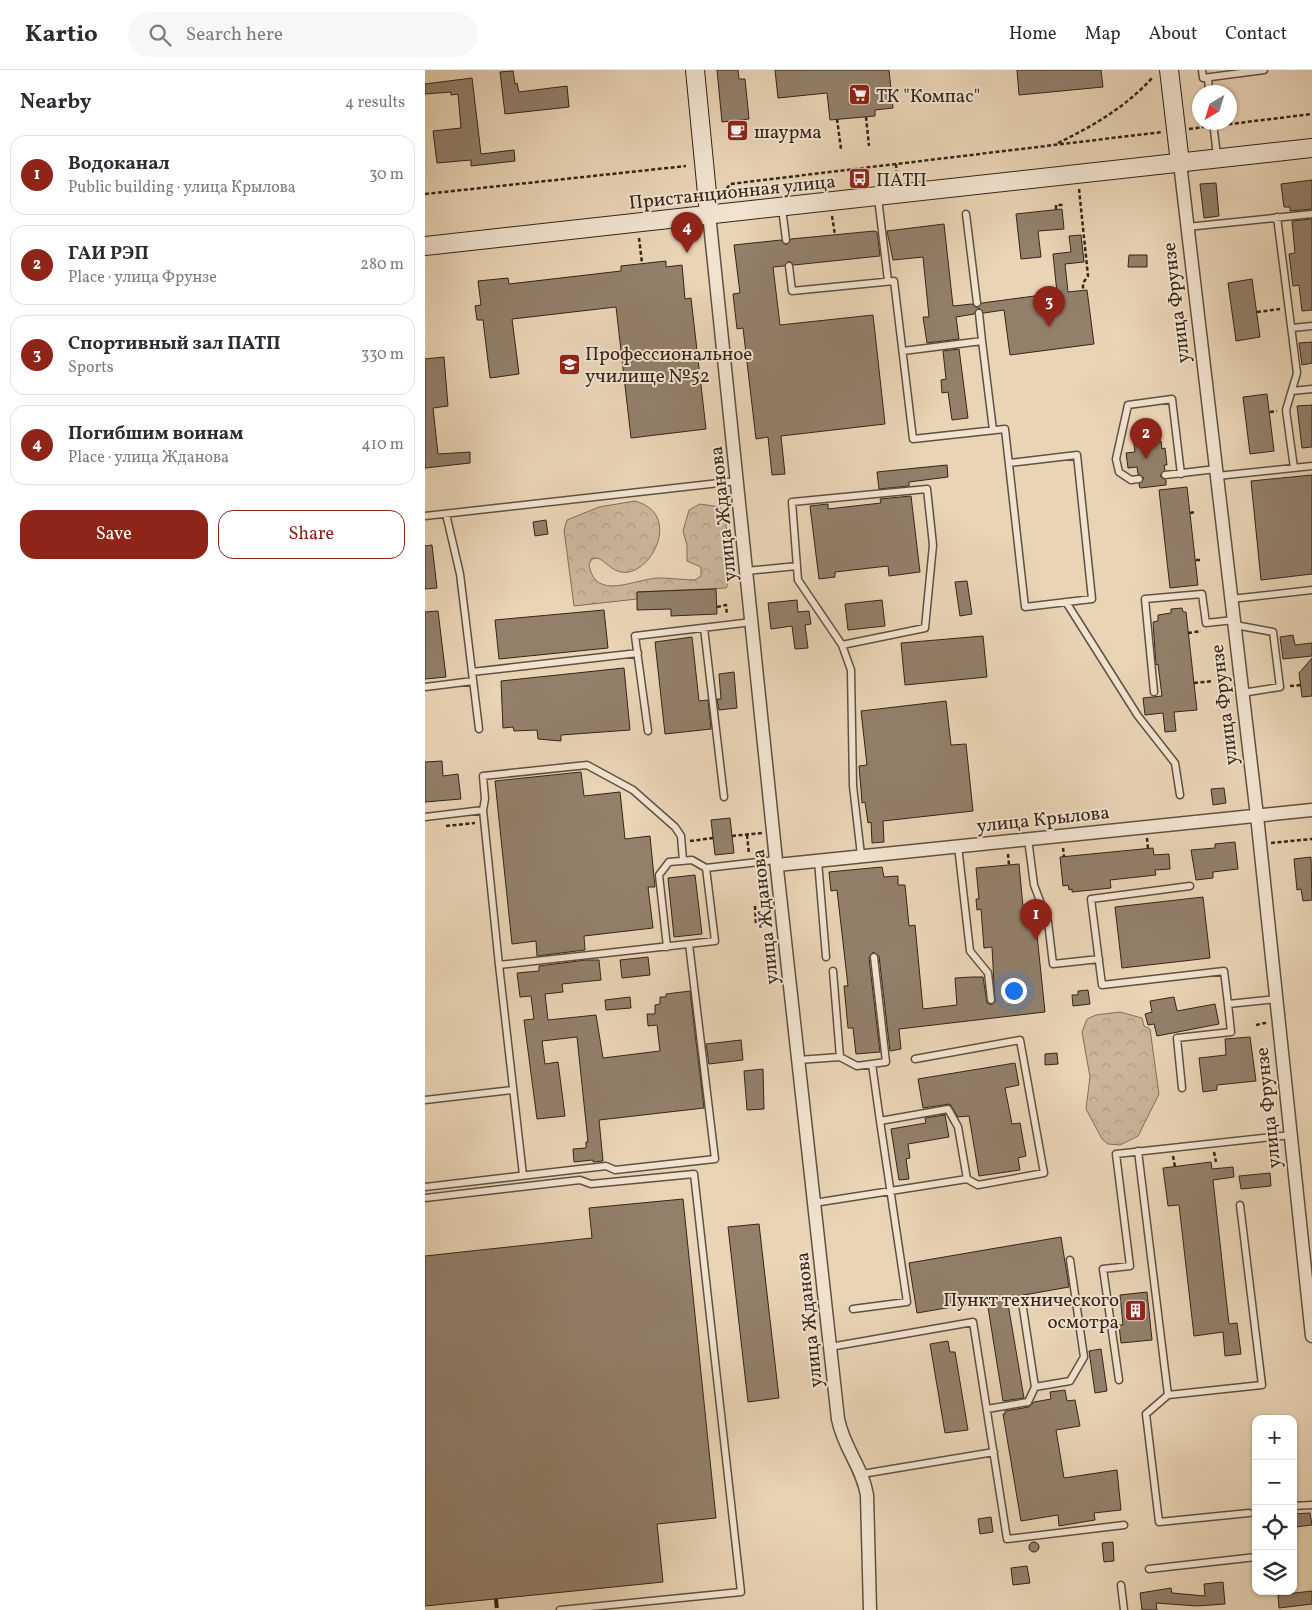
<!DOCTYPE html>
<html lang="en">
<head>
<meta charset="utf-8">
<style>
	body { margin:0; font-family:Vollkorn,serif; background:#f7f7f7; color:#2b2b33 }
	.controls { position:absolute; right:15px; bottom:15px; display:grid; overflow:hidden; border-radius:10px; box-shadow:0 1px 4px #0004 }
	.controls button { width:45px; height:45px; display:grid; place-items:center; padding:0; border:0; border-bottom:1px solid #e1e1e2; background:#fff; color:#2b2b33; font:25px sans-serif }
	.compass { position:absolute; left:767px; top:15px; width:45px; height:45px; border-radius:50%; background:#fff; box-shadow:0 1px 4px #0004; rotate:218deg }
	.you { position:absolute; left:588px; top:920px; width:18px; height:18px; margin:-12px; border:4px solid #fff; border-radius:50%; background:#1a73e8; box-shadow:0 0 0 8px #1a73e833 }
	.badge { display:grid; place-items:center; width:32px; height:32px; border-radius:50%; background:#8f2418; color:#fff; font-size:16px; font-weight:700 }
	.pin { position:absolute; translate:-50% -41px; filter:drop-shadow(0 1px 2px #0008) }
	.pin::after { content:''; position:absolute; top:26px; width:18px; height:15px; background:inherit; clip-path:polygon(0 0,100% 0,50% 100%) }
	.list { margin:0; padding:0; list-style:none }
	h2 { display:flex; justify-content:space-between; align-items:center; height:65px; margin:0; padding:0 20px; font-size:21px }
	h2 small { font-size:16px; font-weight:400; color:#7c7c81 }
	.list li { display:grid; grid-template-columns:32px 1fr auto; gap:15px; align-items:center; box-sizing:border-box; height:80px; margin:0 10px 10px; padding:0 10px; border:1px solid #e1e1e2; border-radius:15px }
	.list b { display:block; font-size:19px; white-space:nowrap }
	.list p { margin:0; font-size:16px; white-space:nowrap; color:#7c7c81 }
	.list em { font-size:16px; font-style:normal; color:#7c7c81 }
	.actions { display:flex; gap:10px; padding:15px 20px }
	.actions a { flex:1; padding:11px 0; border:1px solid #8f2418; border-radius:15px; text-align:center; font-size:18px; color:#8f2418 }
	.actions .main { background:#8f2418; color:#fff }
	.icon { flex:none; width:28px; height:28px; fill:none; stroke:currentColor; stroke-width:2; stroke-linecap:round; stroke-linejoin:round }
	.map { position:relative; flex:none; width:887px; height:1540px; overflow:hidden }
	header { display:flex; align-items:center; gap:30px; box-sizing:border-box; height:70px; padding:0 25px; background:#fff; border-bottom:1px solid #e1e1e2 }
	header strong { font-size:24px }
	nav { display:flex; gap:28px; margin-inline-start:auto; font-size:18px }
	.search { width:350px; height:45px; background:#f7f7f7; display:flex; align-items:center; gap:12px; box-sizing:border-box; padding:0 18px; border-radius:28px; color:#7c7c81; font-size:19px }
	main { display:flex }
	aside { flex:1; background:#fff }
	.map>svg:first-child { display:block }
	.forest { fill:url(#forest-crowns); stroke:#7e6e5a }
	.building { fill:#92806b; stroke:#332519 }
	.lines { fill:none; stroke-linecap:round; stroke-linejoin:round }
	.lane-casing { stroke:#605140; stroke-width:9 }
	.street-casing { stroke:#605140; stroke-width:15 }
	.secondary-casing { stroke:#332519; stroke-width:20 }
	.path { stroke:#332519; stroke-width:2.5; stroke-dasharray:4 2.5; stroke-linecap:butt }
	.lane { stroke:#f1e3d0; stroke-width:6 }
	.street { stroke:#f1e3d0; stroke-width:12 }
	.secondary { stroke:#f1e3d0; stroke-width:18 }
	.rail { stroke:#332519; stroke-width:4; stroke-dasharray:9 9; stroke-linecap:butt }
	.labels { text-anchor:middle; stroke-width:4; stroke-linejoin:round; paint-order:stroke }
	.poi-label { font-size:19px; fill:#332519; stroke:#f1e3d0; text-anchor:start }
	.street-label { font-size:19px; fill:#332519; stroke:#f1e3d0 }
</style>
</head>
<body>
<header>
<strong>Kartio</strong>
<div class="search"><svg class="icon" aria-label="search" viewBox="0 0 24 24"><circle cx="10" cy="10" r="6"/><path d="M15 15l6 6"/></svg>Search here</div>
<nav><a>Home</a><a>Map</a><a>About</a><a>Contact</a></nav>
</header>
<main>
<aside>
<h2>Nearby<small>4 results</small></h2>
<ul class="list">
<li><span class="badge">1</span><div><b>Водоканал</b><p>Public building · улица Крылова</p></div><em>30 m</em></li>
<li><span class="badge">2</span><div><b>ГАИ РЭП</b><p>Place · улица Фрунзе</p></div><em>280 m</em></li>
<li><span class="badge">3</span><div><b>Спортивный зал ПАТП</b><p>Sports</p></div><em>330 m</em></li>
<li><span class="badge">4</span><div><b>Погибшим воинам</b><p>Place · улица Жданова</p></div><em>410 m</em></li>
</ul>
<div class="actions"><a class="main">Save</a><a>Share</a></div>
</aside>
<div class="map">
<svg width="887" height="1540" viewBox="0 0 887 1540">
	<defs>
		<pattern id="forest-crowns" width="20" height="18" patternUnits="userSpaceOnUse" patternTransform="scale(1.25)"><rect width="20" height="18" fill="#cab69b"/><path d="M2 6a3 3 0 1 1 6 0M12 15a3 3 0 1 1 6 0" fill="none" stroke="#ae9c85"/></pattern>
	</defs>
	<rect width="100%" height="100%" fill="#e9d4b6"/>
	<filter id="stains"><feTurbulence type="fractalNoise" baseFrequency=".004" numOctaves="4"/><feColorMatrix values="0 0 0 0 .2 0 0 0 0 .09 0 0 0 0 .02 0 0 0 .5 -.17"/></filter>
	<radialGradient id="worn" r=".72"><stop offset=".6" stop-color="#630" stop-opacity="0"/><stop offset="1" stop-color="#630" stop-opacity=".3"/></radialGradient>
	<!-- forest -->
	<path class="forest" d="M210,431C259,444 225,508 196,502C186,500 181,492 173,488L167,489L164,494C170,533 210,508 235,508C247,508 258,510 270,510L276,506V497L262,491V475L258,461L264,440L275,434L295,437C303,446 308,508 301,518L212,522V529L149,536L139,460L142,450L174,437Z
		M695,942L717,948L719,956L725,959L734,1024L713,1066L695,1075L683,1074L677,1069L661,1039L665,1007L657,962L662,949L671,945Z"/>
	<!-- building -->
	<path class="building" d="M292,0H313L314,9H320L324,49L297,52Z
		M350,0H464L468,38L450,40V46L405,50L402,23L353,28Z
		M592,0H676L678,17L594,25Z
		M88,1L90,14L92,13L94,22L142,16L144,37L80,44L75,2Z
		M47,8L56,84L89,80L90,91L46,96V90L12,93L8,61L36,58L33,24L26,25V22L0,24V14Z
		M887,110V139L865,141V137H859L856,114Z
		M791,113L794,146L779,148L775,114Z
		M637,139L639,159L613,161L616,187L596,189L591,144Z
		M887,149V240L877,241L874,215L868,216L864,184L870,183L867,151Z
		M519,154L528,236L547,234L552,238L557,233L632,223L628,184L646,182L644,166L656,165L659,192L640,194L643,222L662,220L669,274L585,285L579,240L559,243L554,238L549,244L531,247L534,269L502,273L498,247H504L498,187L468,190L462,161Z
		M449,161L452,162L455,186L369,195L364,191L359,196L348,197L355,255L448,245L460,354L356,366L360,404L347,405L343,367L331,369L318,258L312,259L308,224L315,223L309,175L356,170L361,175L366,169Z
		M704,185H722V197H703Z
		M241,191V197L257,195L260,229L266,228L281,359L206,368L191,237L87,249L94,304L65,308L58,250H52L50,236L56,235L53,211L83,208L84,214L196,201V196Z
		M827,209L835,267L811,271L803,213Z
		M887,272V293L877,295L874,273Z
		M534,279L543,348L527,350L523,322L517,323L516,310L521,309L518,281Z
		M19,287L23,336L8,338L13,384L45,382V393L0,398V289Z
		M842,324L849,381L825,384L818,327Z
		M887,335V377L877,378L872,336Z
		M736,371L737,379L740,378L742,395H739L740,400L735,406L741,410V415L715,418L714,414L719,408L713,404L712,397L703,398L701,383L710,382L709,374Z
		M522,395L523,407L484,412V416L454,419L452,402Z
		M887,405V504L836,510L826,411Z
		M762,417L773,515L745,518L734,420Z
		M486,426L495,502L464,506L463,496L410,502V507L394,509L385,436L403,434V439L456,433L455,429Z
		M121,450L123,464L110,466L108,452Z
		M7,475L12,518L0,519V476Z
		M542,511L547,544L535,546L530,512Z
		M291,519L292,544L246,546V539L212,540V522Z
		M372,530L373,542L384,541L386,554L380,555L383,578L370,579L367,556L346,559L343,533Z
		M457,530L460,556L423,560L420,534Z
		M757,538L758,542H761L772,640L749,642L751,661L740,662L738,643L720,645L718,628L737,626L733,594L731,595L728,552L733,551V545L746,543V539Z
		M179,540L183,578L74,589L70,550Z
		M13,541L21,607L0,609V542Z
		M868,565L870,575L887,573V586L858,589L855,567Z
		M558,566L562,607L480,615L476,573Z
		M267,567L274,631L283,630L286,659L240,664L230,572Z
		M887,588V626L877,627L874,603Z
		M199,598L205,660L136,665V671L113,669L112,660L89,661L88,657L78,658L76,611Z
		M309,602L312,638L294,640L292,629H296L294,604Z
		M521,631L526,675L541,674L548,741L458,751L459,772L447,773L446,752L443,753L440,732L437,733L436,719L434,696L442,695L436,641Z
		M17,691L18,706L33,704L36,729L0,732V692Z
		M156,702L159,726L195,722L200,769L225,766L230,817H223L228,858L159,866L160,880L112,886L111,871L87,874L70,711Z
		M799,718L801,733L788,735L786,719Z
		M305,748L309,783L290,785L286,750Z
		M810,772L813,799L788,802V808L771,810L766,780L790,778V774Z
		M728,778L729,785L744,784L745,799L730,800L731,805L685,810L686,818L647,822V819L644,820L643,815L638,816L635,787Z
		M886,787L887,830L878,831L876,819L872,820L869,789Z
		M594,794L598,837L609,836L620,942L474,959L476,979L465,981L454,886L448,882L444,888L455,982L431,984L428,958H423L419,916H423L412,820L406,821L404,802L457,797L459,807L473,806V815H480L484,856L490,855L498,939L532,935L530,908L547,907H558L562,933L566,935L570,932L567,877L559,878L556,839L552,840L551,829H554L551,798Z
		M270,805L277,864L249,867L243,808Z
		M778,827L785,888L697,898L690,837Z
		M223,887L225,905L197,908L195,890Z
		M161,890H174L176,910L137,914L138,922L120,924L123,950L171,945L178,988L235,981L232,955L223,956L222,944H230V935L235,934V927H241V924L265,921L279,1038L174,1050L178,1091L168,1092V1090L149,1092L148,1079L161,1078V1072H163L152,967L117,971L120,994L133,992L140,1046L112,1049L99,950L109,949L106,926L95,927L92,903L114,901V896Z
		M663,920L665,934L648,936L647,925H653V921Z
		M205,927L206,938L181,940L180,930Z
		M749,927L752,941L790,934L794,954L732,966L729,954L723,955L720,944L727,942L725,931Z
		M825,967L831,1011L792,1015V1020L778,1022L774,988L801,985L800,969Z
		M316,970L318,990L284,994L281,974Z
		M632,983L633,994L620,995V984Z
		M590,993L594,1015L580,1018L587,1054L595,1053L601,1086L593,1088L595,1100L554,1106L544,1046L533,1047L525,1034L498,1038L493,1009Z
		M338,999L339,1039L322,1040L319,1001Z
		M520,1045L524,1067L483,1074L485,1088L481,1089L484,1109L474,1110L466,1059L501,1053L500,1048Z
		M786,1092L787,1099L808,1097L809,1107L788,1110L804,1254L812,1253L816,1284L800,1286L798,1262L769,1266L754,1135L743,1136L738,1098Z
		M845,1103L846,1116L816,1119L814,1106Z
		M258,1129L291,1448L232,1454L238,1512L0,1536V1186L167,1168L164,1138Z
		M334,1154L354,1328L323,1332L303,1157Z
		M636,1167L644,1217L582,1228L599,1328L578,1331L562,1231L492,1243L484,1193Z
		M722,1222L727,1270L696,1273L694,1255H698L695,1225Z
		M523,1271L525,1282H530L543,1360L520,1363L505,1274Z
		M676,1279L682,1321L670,1323L664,1281Z
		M640,1320L642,1331L650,1330L655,1356L631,1360L639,1408L692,1400L696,1440L669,1443L670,1450L634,1456L633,1445L596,1451L578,1344H580V1341L604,1337L609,1332L626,1329L625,1322Z
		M885,1443L887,1455L870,1457L869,1444Z
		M566,1447L568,1462L555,1464L553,1449Z
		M604 1477a5 5 0 1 1 10 0a5 5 0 1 1-10 0Z
		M688,1472L689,1491L679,1492L677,1473Z
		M602,1496L605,1513L588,1515L586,1498Z
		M798,1512L800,1534L772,1536L731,1533L732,1540H717L715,1523L746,1518L747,1523L780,1526L779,1514Z
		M887,1521V1534L854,1538L853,1525Z"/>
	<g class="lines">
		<defs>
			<path id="lane" d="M777,0L778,8L839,0
				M783,8L784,22
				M788,52L792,86
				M453,128L463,211
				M357,138L361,170
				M541,144L552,233
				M852,147L872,303L861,340L869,398
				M762,157L887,144
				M364,196L367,221L469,211L488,369L580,359L600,537L667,529L652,385L584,393
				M867,258L887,256
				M557,271L568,360
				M478,281L557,271L554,243
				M867,321L887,319
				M740,405L791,399
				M792,406L887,396
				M714,409L706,410L694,402L691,389L703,335L747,329L756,404
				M21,444L35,504L47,602L213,583
				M0,446L312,411
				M321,501L372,496
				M806,529L887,520
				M641,532L713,646L750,693L755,725
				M810,555L848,562L855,617L817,623
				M279,558L299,727
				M417,575L500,558L508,475L502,419L367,432L373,510L417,575L426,600L428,716L436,785
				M47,602L54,659
				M0,617L48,611
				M729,622L720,529L777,524L781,553L809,550
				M223,661L210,566L327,552
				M58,740L60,729L58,706L162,695L208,720L250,757L256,766L258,791
				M0,747L58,740L74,895
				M603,769L609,815L623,852L628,894L674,889
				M533,776L545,881L563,903L566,930
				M393,791L401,887
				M765,816L666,829L677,915L799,901L803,934L851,929
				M242,877L234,805L244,792L267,790L281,798
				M415,987L432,996L461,992L449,887
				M490,989L595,970L619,1103L553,1115L542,1109
				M373,990L415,987L408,901
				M447,994L455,1051
				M757,1018L752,968L806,962L803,934
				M0,1030L88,1020
				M713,1081L743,1325L721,1344L734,1452L824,1443
				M98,1105L74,895L290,871L281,798L351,790
				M0,1117L181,1096L190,1100L290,1089L264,874
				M0,1128L155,1110L166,1114L269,1104L316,1522L135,1540
				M389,1133L542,1109L533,1057L523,1039L455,1051L482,1232L428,1239
				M405,1277L548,1252L582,1469L699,1455
				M694,1310L678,1199L705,1196L691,1084L866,1065
				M610,1317L645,1311L659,1287L645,1190
				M743,1325L837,1315L815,1135
				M562,1339L603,1332L610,1317L597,1232
				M437,1404L569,1382
				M868,1436L887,1435
				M724,1499L831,1487
				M696,1515L699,1540"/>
			<path id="street" d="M755,93L832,746L887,1266
				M284,144L351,790L413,1349C419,1379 437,1396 442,1425L445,1540
				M352,795L887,740"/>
			<path id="secondary" d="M270,0L284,144
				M744,0L755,93
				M0,176L887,78"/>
		</defs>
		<!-- lane casing -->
		<use href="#lane" class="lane-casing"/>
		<!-- street casing -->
		<use href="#street" class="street-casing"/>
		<!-- secondary casing -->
		<use href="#secondary" class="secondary-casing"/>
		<!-- path -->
		<path class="path" d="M441,47L444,76
			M412,49L416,79
			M797,55L887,44
			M764,59L779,57
			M633,73C668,56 701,37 728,7
			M471,94L472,108
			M433,99L435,109
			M654,119L663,206L658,213V220
			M0,124L261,96
			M298,124L305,114L737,62
			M631,139V135H638
			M407,146L410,165
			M214,168L217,193
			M832,242L855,239
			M845,342L852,341
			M765,443L771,442
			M771,490H776
			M292,537L301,535L302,545
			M763,563L776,561
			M769,613L788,611
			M865,616L876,615
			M21,756L50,753
			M322,765L324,784
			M307,766L337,763
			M722,768L723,779
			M265,771L288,768
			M846,773L887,769
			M638,778L639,787
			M583,784L584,795
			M330,836L331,855
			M831,955L840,953V956
			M834,990L844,988
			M789,1082L791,1092
			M748,1086L750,1097"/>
		<!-- lane -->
		<use href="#lane" class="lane"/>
		<!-- street -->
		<use href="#street" class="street"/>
		<!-- secondary -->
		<use href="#secondary" class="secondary"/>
		<!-- rail -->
		<path class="rail" d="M71,1529L72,1540"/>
	</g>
	<!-- icons -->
	<defs>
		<symbol id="supermarket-square" viewBox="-11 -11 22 22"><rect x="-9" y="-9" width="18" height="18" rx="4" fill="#8f2418" stroke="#f1e3d0"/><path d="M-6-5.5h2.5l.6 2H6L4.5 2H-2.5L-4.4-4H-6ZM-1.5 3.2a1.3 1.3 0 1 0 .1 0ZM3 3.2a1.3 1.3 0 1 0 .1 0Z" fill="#fff"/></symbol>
		<symbol id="cafe-square" viewBox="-11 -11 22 22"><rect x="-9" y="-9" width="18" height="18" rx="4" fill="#8f2418" stroke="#f1e3d0"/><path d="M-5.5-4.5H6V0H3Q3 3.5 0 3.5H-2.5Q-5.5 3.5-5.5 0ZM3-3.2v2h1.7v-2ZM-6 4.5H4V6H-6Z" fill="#fff"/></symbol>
		<symbol id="bus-square" viewBox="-11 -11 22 22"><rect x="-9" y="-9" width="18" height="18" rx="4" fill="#8f2418" stroke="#f1e3d0"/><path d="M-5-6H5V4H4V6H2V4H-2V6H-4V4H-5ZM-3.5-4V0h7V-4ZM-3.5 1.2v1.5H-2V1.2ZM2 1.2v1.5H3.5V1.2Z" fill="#fff"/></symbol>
		<symbol id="university-square" viewBox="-11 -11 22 22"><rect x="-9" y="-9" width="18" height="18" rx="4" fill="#8f2418" stroke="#f1e3d0"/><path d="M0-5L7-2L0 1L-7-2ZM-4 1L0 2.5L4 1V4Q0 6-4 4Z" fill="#fff"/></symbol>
		<symbol id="building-square" viewBox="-11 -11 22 22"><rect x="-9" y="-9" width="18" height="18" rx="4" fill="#8f2418" stroke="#f1e3d0"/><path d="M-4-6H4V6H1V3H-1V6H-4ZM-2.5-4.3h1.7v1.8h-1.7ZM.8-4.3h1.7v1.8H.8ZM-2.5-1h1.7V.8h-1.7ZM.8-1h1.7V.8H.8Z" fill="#fff"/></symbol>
	</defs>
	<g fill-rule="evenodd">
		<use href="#supermarket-square" x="422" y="12" width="25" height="25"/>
		<use href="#cafe-square" x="300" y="48" width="25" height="25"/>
		<use href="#bus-square" x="422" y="96" width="25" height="25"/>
		<use href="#university-square" x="132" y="282" width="25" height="25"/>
		<use href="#building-square" x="698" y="1228" width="25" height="25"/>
	</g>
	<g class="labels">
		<!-- poi labels -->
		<g class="poi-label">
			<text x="451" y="32">ТК "Компас"</text>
			<text x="329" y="68">шаурма</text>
			<text x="451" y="116">ПАТП</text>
			<text x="160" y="290">Профессиональное<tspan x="160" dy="22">училище №52</tspan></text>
			<text x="694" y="1236" text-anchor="end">Пункт технического<tspan x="694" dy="22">осмотра</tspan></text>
		</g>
		<!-- street labels -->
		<g class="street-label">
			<text transform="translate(307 121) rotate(-6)" y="7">Пристанционная улица</text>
			<text transform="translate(750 233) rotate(-97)" y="7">улица Фрунзе</text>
			<text transform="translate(297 444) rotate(-96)" y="7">улица Жданова</text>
			<text transform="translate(798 635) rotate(-97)" y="7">улица Фрунзе</text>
			<text transform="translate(618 748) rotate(-6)" y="7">улица Крылова</text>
			<text transform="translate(339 847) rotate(-96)" y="7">улица Жданова</text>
			<text transform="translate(842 1038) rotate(-96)" y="7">улица Фрунзе</text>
			<text transform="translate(383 1250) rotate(-96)" y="7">улица Жданова</text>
		</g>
	</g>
	<rect width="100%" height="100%" filter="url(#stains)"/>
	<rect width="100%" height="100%" fill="url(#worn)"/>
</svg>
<div class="controls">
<button>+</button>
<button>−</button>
<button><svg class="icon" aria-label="locate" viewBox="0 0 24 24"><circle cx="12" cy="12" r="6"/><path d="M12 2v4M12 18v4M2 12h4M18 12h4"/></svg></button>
<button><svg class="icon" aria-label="layers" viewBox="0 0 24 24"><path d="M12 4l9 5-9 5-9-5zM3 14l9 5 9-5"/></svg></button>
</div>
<svg class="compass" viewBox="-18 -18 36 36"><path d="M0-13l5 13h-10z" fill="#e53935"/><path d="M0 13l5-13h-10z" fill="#7c7c81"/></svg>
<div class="you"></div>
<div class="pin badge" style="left:611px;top:870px">1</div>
<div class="pin badge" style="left:721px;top:389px">2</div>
<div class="pin badge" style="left:624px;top:257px">3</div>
<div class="pin badge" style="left:262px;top:183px">4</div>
</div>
</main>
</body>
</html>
